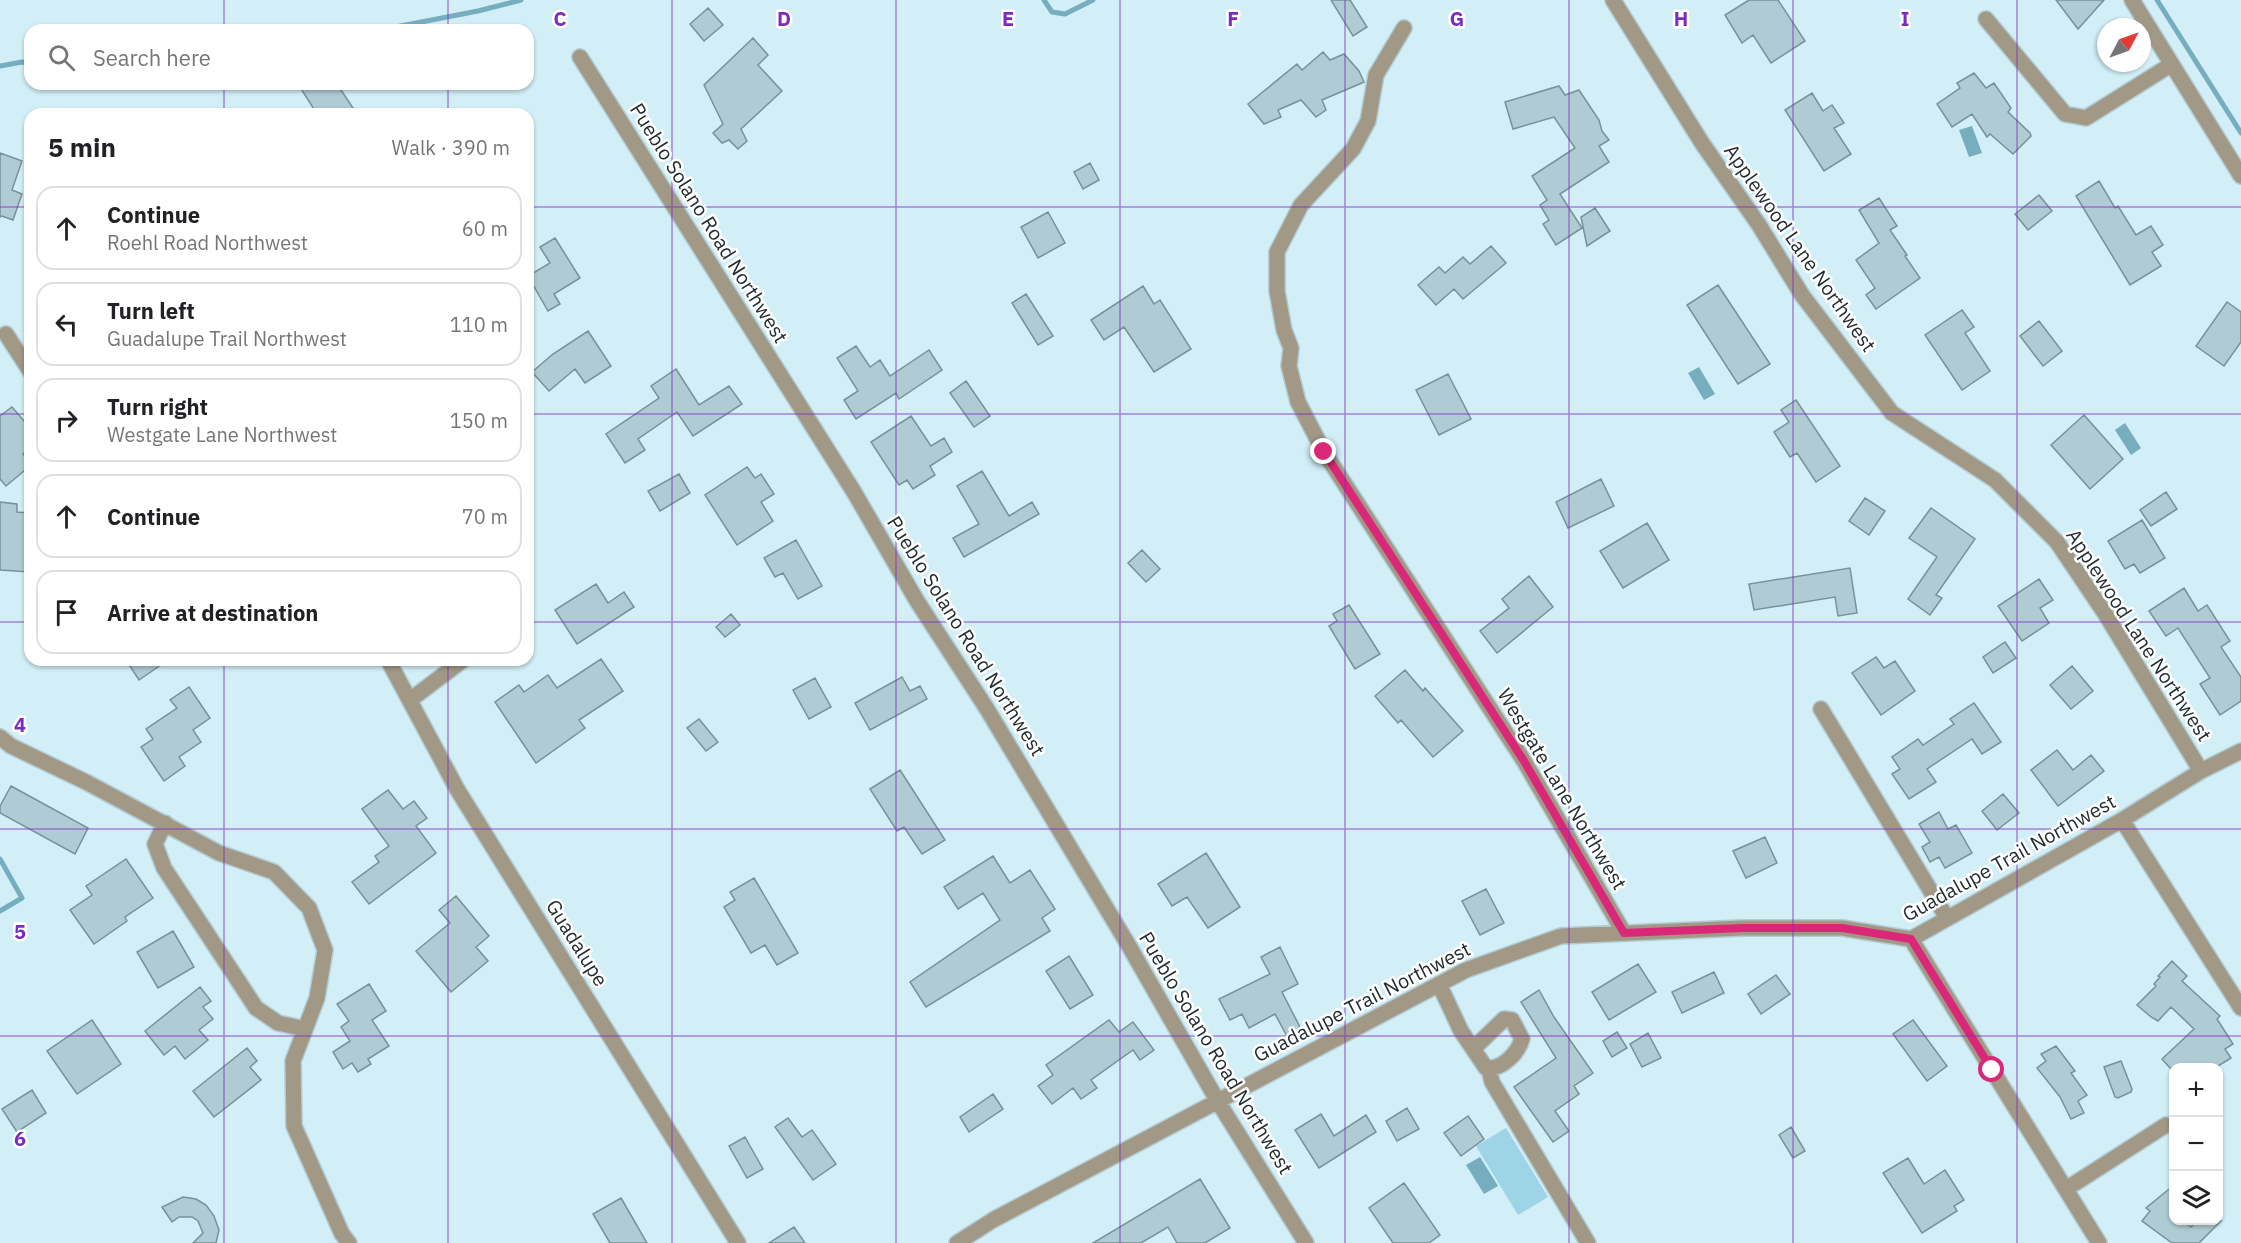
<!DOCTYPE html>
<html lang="en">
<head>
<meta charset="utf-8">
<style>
	body { margin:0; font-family:"IBM Plex Sans",sans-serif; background:#f6f6f6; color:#202124 }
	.controls { position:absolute; right:18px; bottom:18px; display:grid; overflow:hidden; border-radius:12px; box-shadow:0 2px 4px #0004 }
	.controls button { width:54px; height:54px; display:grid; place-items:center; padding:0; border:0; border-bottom:2px solid #e0e0e0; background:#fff; color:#202124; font:30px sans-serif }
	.compass { position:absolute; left:2097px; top:18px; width:54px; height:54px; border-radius:50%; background:#fff; box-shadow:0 2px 4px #0004; rotate:49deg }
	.stop { position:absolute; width:18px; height:18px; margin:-14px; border:4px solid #db2777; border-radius:50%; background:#fff }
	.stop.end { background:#db2777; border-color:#fff; box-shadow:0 2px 6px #0008 }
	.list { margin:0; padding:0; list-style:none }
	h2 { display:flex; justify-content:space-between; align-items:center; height:78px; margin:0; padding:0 24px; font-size:26px }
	h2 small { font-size:20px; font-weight:400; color:#757577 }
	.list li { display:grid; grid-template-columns:39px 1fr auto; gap:18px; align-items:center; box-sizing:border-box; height:84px; margin:0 12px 12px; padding:0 12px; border:2px solid #e0e0e0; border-radius:18px }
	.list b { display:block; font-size:22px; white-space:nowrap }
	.list p { margin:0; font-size:20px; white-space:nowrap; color:#757577 }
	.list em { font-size:20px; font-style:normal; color:#757577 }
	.icon { flex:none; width:33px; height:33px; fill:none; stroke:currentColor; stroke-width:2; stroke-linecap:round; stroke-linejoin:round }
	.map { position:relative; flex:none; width:2241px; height:1243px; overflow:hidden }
	.search { position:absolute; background:#fff; box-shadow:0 2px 4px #0004; left:24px; top:24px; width:510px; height:66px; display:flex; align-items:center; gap:15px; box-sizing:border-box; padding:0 21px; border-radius:18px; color:#757577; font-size:22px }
	.panel { position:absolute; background:#fff; box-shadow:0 2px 4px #0004; left:24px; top:108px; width:510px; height:558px; border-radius:18px }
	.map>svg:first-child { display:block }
	.green { fill:#9ed5e6 }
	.water { fill:#76aebf }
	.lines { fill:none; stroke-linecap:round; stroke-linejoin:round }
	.stream { stroke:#76aebf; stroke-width:5 }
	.building { fill:#afcbd3; stroke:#77919a; stroke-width:1.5 }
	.minor-casing { stroke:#b2cbd3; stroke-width:18 }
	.minor { stroke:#a19886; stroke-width:15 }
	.route { stroke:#db2777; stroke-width:8 }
	.grid { fill:none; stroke:#7b2cbf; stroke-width:1.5; stroke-opacity:0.55 }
	.labels { text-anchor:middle; stroke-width:5; stroke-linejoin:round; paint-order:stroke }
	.street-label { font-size:20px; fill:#212c2f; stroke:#fff }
	.grid-label { font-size:20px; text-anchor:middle; font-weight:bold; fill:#7b2cbf; stroke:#fff; stroke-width:5; stroke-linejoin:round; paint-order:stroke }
</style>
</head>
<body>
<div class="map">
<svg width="2241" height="1243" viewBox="0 0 2241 1243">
	<rect width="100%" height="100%" fill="#d2eef7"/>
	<!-- green -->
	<path class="green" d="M1506,1128L1548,1197L1518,1215L1476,1146Z"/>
	<!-- water -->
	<path class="water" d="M1972,126L1982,153L1969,157L1959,130Z
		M1699,367L1715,394L1704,400L1688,373Z
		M2125,423L2141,448L2131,455L2115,430Z
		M1480,1157L1498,1186L1484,1194L1466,1165Z"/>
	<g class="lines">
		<!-- stream -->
		<path class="stream" d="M1044,0L1052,12L1065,14L1093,0
			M2157,0L2241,133
			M380,30L478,11L521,0
			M0,66L22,62L30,64
			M0,859L22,898L0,911"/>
	</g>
	<!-- building -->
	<path class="building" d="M1331,0H1350L1367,27L1353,36Z
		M1749,0H1778L1805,41L1771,63L1753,35L1742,43L1725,15Z
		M2056,0H2104L2078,29Z
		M708,8L723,25L704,41L690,24Z
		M753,38L768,55L758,65L782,91L741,129L747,141L738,149L729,140L722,143L713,133L723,124L704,85Z
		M1323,52L1330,60L1344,54L1359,71L1364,82L1322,100L1326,110L1316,117L1301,100L1278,110L1281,117L1264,124L1248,104L1297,64L1302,70Z
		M1974,73L1986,88L1994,83L2011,108L2008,112L2030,133L2031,136L2013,154L1990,134L1987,137L1972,114L1952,127L1937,104L1960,88L1957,83Z
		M298,84H337L357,114H317Z
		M1559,86L1565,95L1579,90L1599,120L1602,131L1609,140L1599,146L1609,162L1560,194L1582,228L1556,245L1543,224L1549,220L1540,205L1547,200L1532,176L1575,148L1554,117L1513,129L1505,102Z
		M1812,93L1823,111L1832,105L1844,123L1834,128L1851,154L1824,171L1785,110Z
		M0,153L22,161L12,190L22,194L13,220L2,216L0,217Z
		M1090,163L1099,180L1083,189L1074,172Z
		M2099,181L2115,208L2118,206L2136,235L2151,226L2163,245L2152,252L2161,266L2130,285L2076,196Z
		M2039,195L2052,211L2028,230L2015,214Z
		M1879,198L1897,226L1890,230L1907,255L1905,256L1920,278L1876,309L1866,295L1875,288L1856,260L1879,243L1859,210Z
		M1595,208L1610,231L1587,246L1581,217Z
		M1048,212L1065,243L1038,258L1021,227Z
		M555,238L580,278L554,294L560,304L548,311L528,276L550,263L540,247Z
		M1491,246L1506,263L1463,299L1454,289L1436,305L1418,285L1439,267L1445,273L1463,257L1470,264Z
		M1718,285L1770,364L1738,384L1687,305Z
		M1143,286L1154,304L1160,300L1191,349L1154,372L1124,327L1104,340L1091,320Z
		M1026,294L1053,336L1038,345L1012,303Z
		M2227,302L2241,312V342L2224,366L2196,346Z
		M1962,310L1974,327L1965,333L1990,371L1962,390L1925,335Z
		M2039,321L2062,351L2043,366L2020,336Z
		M588,331L611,366L585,383L575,369L549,391L532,372L553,354Z
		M856,346L870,367L880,360L890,376L929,350L942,370L899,399L896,393L856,419L844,400L858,391L837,358Z
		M676,369L699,405L729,386L742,404L693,436L677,412L638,439L645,450L625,463L606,434L659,398L651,386Z
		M1448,374L1471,419L1439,435L1416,390Z
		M966,381L990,416L974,427L950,393Z
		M1796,400L1840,466L1816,482L1797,453L1790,457L1774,432L1789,422L1781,410Z
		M12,407L30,428V448L23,454L30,462V466L6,486L0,479V416Z
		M2084,415L2123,459L2090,489L2051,445Z
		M911,416L931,446L944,438L952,452L930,466L935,475L913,489L907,480L899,485L871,442Z
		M747,467L755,478L761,474L774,494L761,502L773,521L737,545L705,495Z
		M982,471L1009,516L1032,502L1039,514L964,557L953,538L979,524L957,486Z
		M679,474L690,493L660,511L648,491Z
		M1601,479L1614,506L1568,528L1556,502Z
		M2166,492L2177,509L2151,526L2140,510Z
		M1865,498L1885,511L1869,535L1849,521Z
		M0,502L17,504V512L29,513L27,545H30V572L0,570Z
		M1931,508L1975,539L1936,595L1942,598L1930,615L1908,599L1937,557L1909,538Z
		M2142,520L2165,558L2140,573L2134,564L2125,569L2108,541Z
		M1647,523L1669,560L1623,588L1600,551Z
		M796,540L822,586L798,599L783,573L775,577L764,558Z
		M1142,550L1160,569L1146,582L1128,563Z
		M1850,568L1857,613L1838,616L1835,597L1754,610L1749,584Z
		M1529,576L1553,607L1497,653L1480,631L1509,608L1502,599Z
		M2039,579L2053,600L2040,608L2049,623L2022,641L1998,606Z
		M596,584L608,603L624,592L634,607L577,644L555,610Z
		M2184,588L2198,611L2207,605L2230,641L2221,647L2241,677V701L2220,715L2200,684L2210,678L2178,628L2166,636L2149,611Z
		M1349,605L1380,654L1355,669L1329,626L1337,621L1333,614Z
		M731,614L740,625L725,637L716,627Z
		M2005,642L2016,658L1993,673L1983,657Z
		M1876,657L1884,668L1895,661L1915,691L1881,715L1852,673Z
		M601,659L623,691L579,720L585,728L536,763L495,702L519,685L524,692L548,675L557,688Z
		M126,660H168L139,680Z
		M2072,666L2093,691L2071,709L2050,685Z
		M1405,670L1423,691L1425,688L1463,731L1433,757L1401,720L1398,723L1375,696Z
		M902,677L910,691L920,686L927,699L870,730L855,703Z
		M815,678L831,707L809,719L793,690Z
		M189,687L210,718L193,730L201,742L179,757L185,766L164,781L141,747L153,739L146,729L177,708L170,700Z
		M1974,703L2001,742L1982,754L1972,739L1927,769L1936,782L1909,799L1892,774L1900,769L1892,757L1918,739L1923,745L1954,724L1950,719Z
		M699,719L718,742L706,751L687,728Z
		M2057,750L2073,770L2091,755L2104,771L2058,806L2031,770Z
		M900,770L945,840L922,854L904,827L897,831L870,789Z
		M11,786L88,828L75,854L0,813V806Z
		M388,790L403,809L414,801L427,818L416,826L436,853L369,904L352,882L379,862L375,856L389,846L362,809Z
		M2003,794L2019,813L1997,830L1982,811Z
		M1939,812L1948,829L1956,825L1972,853L1945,868L1939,857L1930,862L1922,847L1930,842L1919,824Z
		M1765,837L1777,863L1746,878L1733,851Z
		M1206,853L1240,907L1208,928L1187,897L1172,906L1158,884Z
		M993,856L1010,883L1030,870L1055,909L1042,918L1050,931L926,1007L910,982L1000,920L983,893L958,909L944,887Z
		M126,859L153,898L125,917L127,921L94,944L70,910L92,895L86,886Z
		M754,878L798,953L777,965L765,945L751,953L724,907L735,900L730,892Z
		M1486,889L1504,923L1480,935L1462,901Z
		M456,896L489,936L476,947L488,961L451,992L416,951L450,923L439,910Z
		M173,931L194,967L158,988L137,952Z
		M1280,947L1298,984L1282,992L1303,1033L1289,1040L1275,1014L1249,1028L1242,1014L1230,1020L1219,999L1270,974L1261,957Z
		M1069,956L1093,995L1070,1009L1046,971Z
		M2172,961L2187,976L2182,981L2220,1016L2217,1019L2233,1044L2225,1049L2231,1058L2215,1068H2170L2162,1059L2194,1029L2171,1007L2158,1021L2151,1017L2137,1005L2156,986L2154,984L2160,977L2158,976Z
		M1638,964L1656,992L1609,1020L1592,992Z
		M1714,972L1724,993L1682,1013L1672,992Z
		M1776,975L1790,994L1761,1014L1748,994Z
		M369,984L386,1011L372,1020L389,1046L368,1059L371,1064L358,1072L352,1063L343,1069L333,1052L350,1041L341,1027L349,1021L337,1004Z
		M200,987L211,1001L203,1007L213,1019L199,1030L208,1040L185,1059L175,1046L164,1055L145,1031Z
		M1539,990L1554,1017L1593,1073L1574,1086L1579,1094L1555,1111L1569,1131L1553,1142L1514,1087L1556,1058L1521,1002Z
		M92,1020L121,1064L77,1094L47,1051Z
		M1109,1020L1119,1032L1133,1022L1154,1050L1140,1060L1133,1050L1091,1080L1097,1088L1081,1099L1073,1088L1052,1104L1038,1086L1053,1075L1046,1065Z
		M1913,1020L1947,1066L1927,1081L1893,1034Z
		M1617,1032L1627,1048L1612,1057L1603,1041Z
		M1648,1033L1661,1058L1642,1067L1630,1044Z
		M2056,1046L2075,1071L2071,1073L2087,1095L2078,1101L2084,1113L2071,1119L2060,1097L2037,1068L2046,1061L2041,1054Z
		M247,1048L257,1061L250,1067L261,1080L214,1117L193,1091Z
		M2121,1061L2132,1089L2131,1092L2118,1098L2115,1097L2104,1067Z
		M32,1090L46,1113L17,1132L2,1109Z
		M993,1094L1003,1109L969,1132L960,1117Z
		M1407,1108L1419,1129L1397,1141L1386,1121Z
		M1321,1114L1334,1136L1366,1115L1376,1132L1319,1168L1295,1130Z
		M1468,1116L1484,1139L1461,1156L1444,1133Z
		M788,1118L802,1137L812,1130L836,1164L813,1180L775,1127Z
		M1791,1127L1805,1151L1793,1158L1779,1135Z
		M745,1137L763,1169L747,1178L729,1146Z
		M1908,1158L1924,1184L1945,1170L1964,1200L1954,1206L1957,1211L1922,1233L1883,1173Z
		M1200,1179L1230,1228L1205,1243H1177L1168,1227L1141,1243H1093Z
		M1404,1183L1440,1235L1429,1243H1393L1369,1208Z
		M2174,1185V1221H2182L2191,1227L2196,1221H2221L2199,1243H2172L2142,1221L2150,1211L2146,1208Z
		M183,1197L196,1199L206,1205L214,1216L219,1230L216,1243H193L203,1233L198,1221L192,1217H179L172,1222L162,1207Z
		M621,1198L647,1243H610L593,1214Z
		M794,1227L805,1243H769Z"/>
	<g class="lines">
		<defs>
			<path id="minor" d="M1613,0L1702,143L1759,225L1802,295L1892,413L1995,480L2057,542L2106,615L2201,771
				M2132,0L2241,176
				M1986,19L2065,114L2086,118L2172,64
				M1404,28L1376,75L1368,121L1353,149L1301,205L1277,252V291L1284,330L1291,348L1289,366L1298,402L1324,452L1524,761L1624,933
				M580,57L854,492L917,601L987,709L1129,946L1217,1100L1306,1243
				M6,334L30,371
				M388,660L457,789L738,1243
				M410,700L463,660
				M1821,709L1947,918
				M0,737L11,746L86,782L219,853L274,872L309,908L325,950L317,998L293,1061L294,1126L342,1234L349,1243
				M2122,820L2241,1008
				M165,823L155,844L164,868L256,1008L278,1023L305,1029
				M1911,939L2099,1243
				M1439,984L1461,1031L1486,1068C1502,1070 1518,1053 1522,1039L1512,1020L1504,1019L1474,1048
				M1489,1069L1492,1082L1588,1243
				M2066,1189L2166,1125
				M957,1243L993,1220L1466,970L1561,936L1742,928H1842L1911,939L2122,820L2201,771L2241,751"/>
		</defs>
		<!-- minor casing -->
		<use href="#minor" class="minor-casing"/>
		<!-- minor -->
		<use href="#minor" class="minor"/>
	</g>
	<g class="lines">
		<!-- route -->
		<path class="route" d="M1324,452L1524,761L1624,933L1742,928H1842L1911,939L1992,1070"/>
	</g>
	<!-- grid -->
	<path class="grid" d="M224,0V30M448,0V30M672,0V1243M896,0V1243M1120,0V1243M1345,0V1243M1569,0V1243M1793,0V1243M2017,0V1243M224,84V114M448,84V114M0,207H30M528,207H2241M0,414H30M528,414H2241M0,622H30M528,622H2241M224,660V1243M448,660V1243M0,829H2241M0,1036H2241"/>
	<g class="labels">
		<!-- street labels -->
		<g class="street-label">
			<text transform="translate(709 223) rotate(58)" y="7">Pueblo Solano Road Northwest</text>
			<text transform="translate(1800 248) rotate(55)" y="7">Applewood Lane Northwest</text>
			<text transform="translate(2139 635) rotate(57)" y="7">Applewood Lane Northwest</text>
			<text transform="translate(966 636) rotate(58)" y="7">Pueblo Solano Road Northwest</text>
			<text transform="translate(1562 789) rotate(59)" y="7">Westgate Lane Northwest</text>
			<text transform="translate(2009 858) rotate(-29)" y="7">Guadalupe Trail Northwest</text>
			<text transform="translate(577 943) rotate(58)" y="7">Guadalupe</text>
			<text transform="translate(1362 1002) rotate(-27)" y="7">Guadalupe Trail Northwest</text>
			<text transform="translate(1216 1053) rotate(59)" y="7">Pueblo Solano Road Northwest</text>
		</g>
	</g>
	<g class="grid-label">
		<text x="560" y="26">C</text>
		<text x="784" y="26">D</text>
		<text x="1008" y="26">E</text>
		<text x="1233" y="26">F</text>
		<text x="1457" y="26">G</text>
		<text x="1681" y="26">H</text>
		<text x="1905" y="26">I</text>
		<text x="20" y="732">4</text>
		<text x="20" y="939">5</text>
		<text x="20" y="1146">6</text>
	</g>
</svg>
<div class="controls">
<button>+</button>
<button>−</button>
<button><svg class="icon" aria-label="layers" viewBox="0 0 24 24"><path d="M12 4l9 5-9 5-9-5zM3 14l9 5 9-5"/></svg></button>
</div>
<svg class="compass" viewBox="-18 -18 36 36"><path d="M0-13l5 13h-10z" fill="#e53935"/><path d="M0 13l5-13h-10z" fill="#757577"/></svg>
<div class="stop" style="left:1992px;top:1070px"></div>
<div class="stop end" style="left:1324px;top:452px"></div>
<div class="search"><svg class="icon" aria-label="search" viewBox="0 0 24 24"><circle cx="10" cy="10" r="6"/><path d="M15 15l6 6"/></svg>Search here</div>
<section class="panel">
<h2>5 min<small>Walk · 390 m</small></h2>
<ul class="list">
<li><svg class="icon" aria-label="ahead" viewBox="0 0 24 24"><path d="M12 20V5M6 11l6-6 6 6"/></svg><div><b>Continue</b><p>Roehl Road Northwest</p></div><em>60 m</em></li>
<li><svg class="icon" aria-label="left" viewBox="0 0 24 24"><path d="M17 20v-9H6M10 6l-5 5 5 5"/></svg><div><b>Turn left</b><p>Guadalupe Trail Northwest</p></div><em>110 m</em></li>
<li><svg class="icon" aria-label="right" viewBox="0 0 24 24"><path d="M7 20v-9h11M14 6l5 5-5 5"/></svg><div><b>Turn right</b><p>Westgate Lane Northwest</p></div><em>150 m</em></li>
<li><svg class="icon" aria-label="ahead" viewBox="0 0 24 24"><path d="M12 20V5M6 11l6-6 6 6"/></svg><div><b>Continue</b></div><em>70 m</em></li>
<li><svg class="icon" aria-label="arrive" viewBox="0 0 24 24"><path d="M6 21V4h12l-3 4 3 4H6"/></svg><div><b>Arrive at destination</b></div></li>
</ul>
</section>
</div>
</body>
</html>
